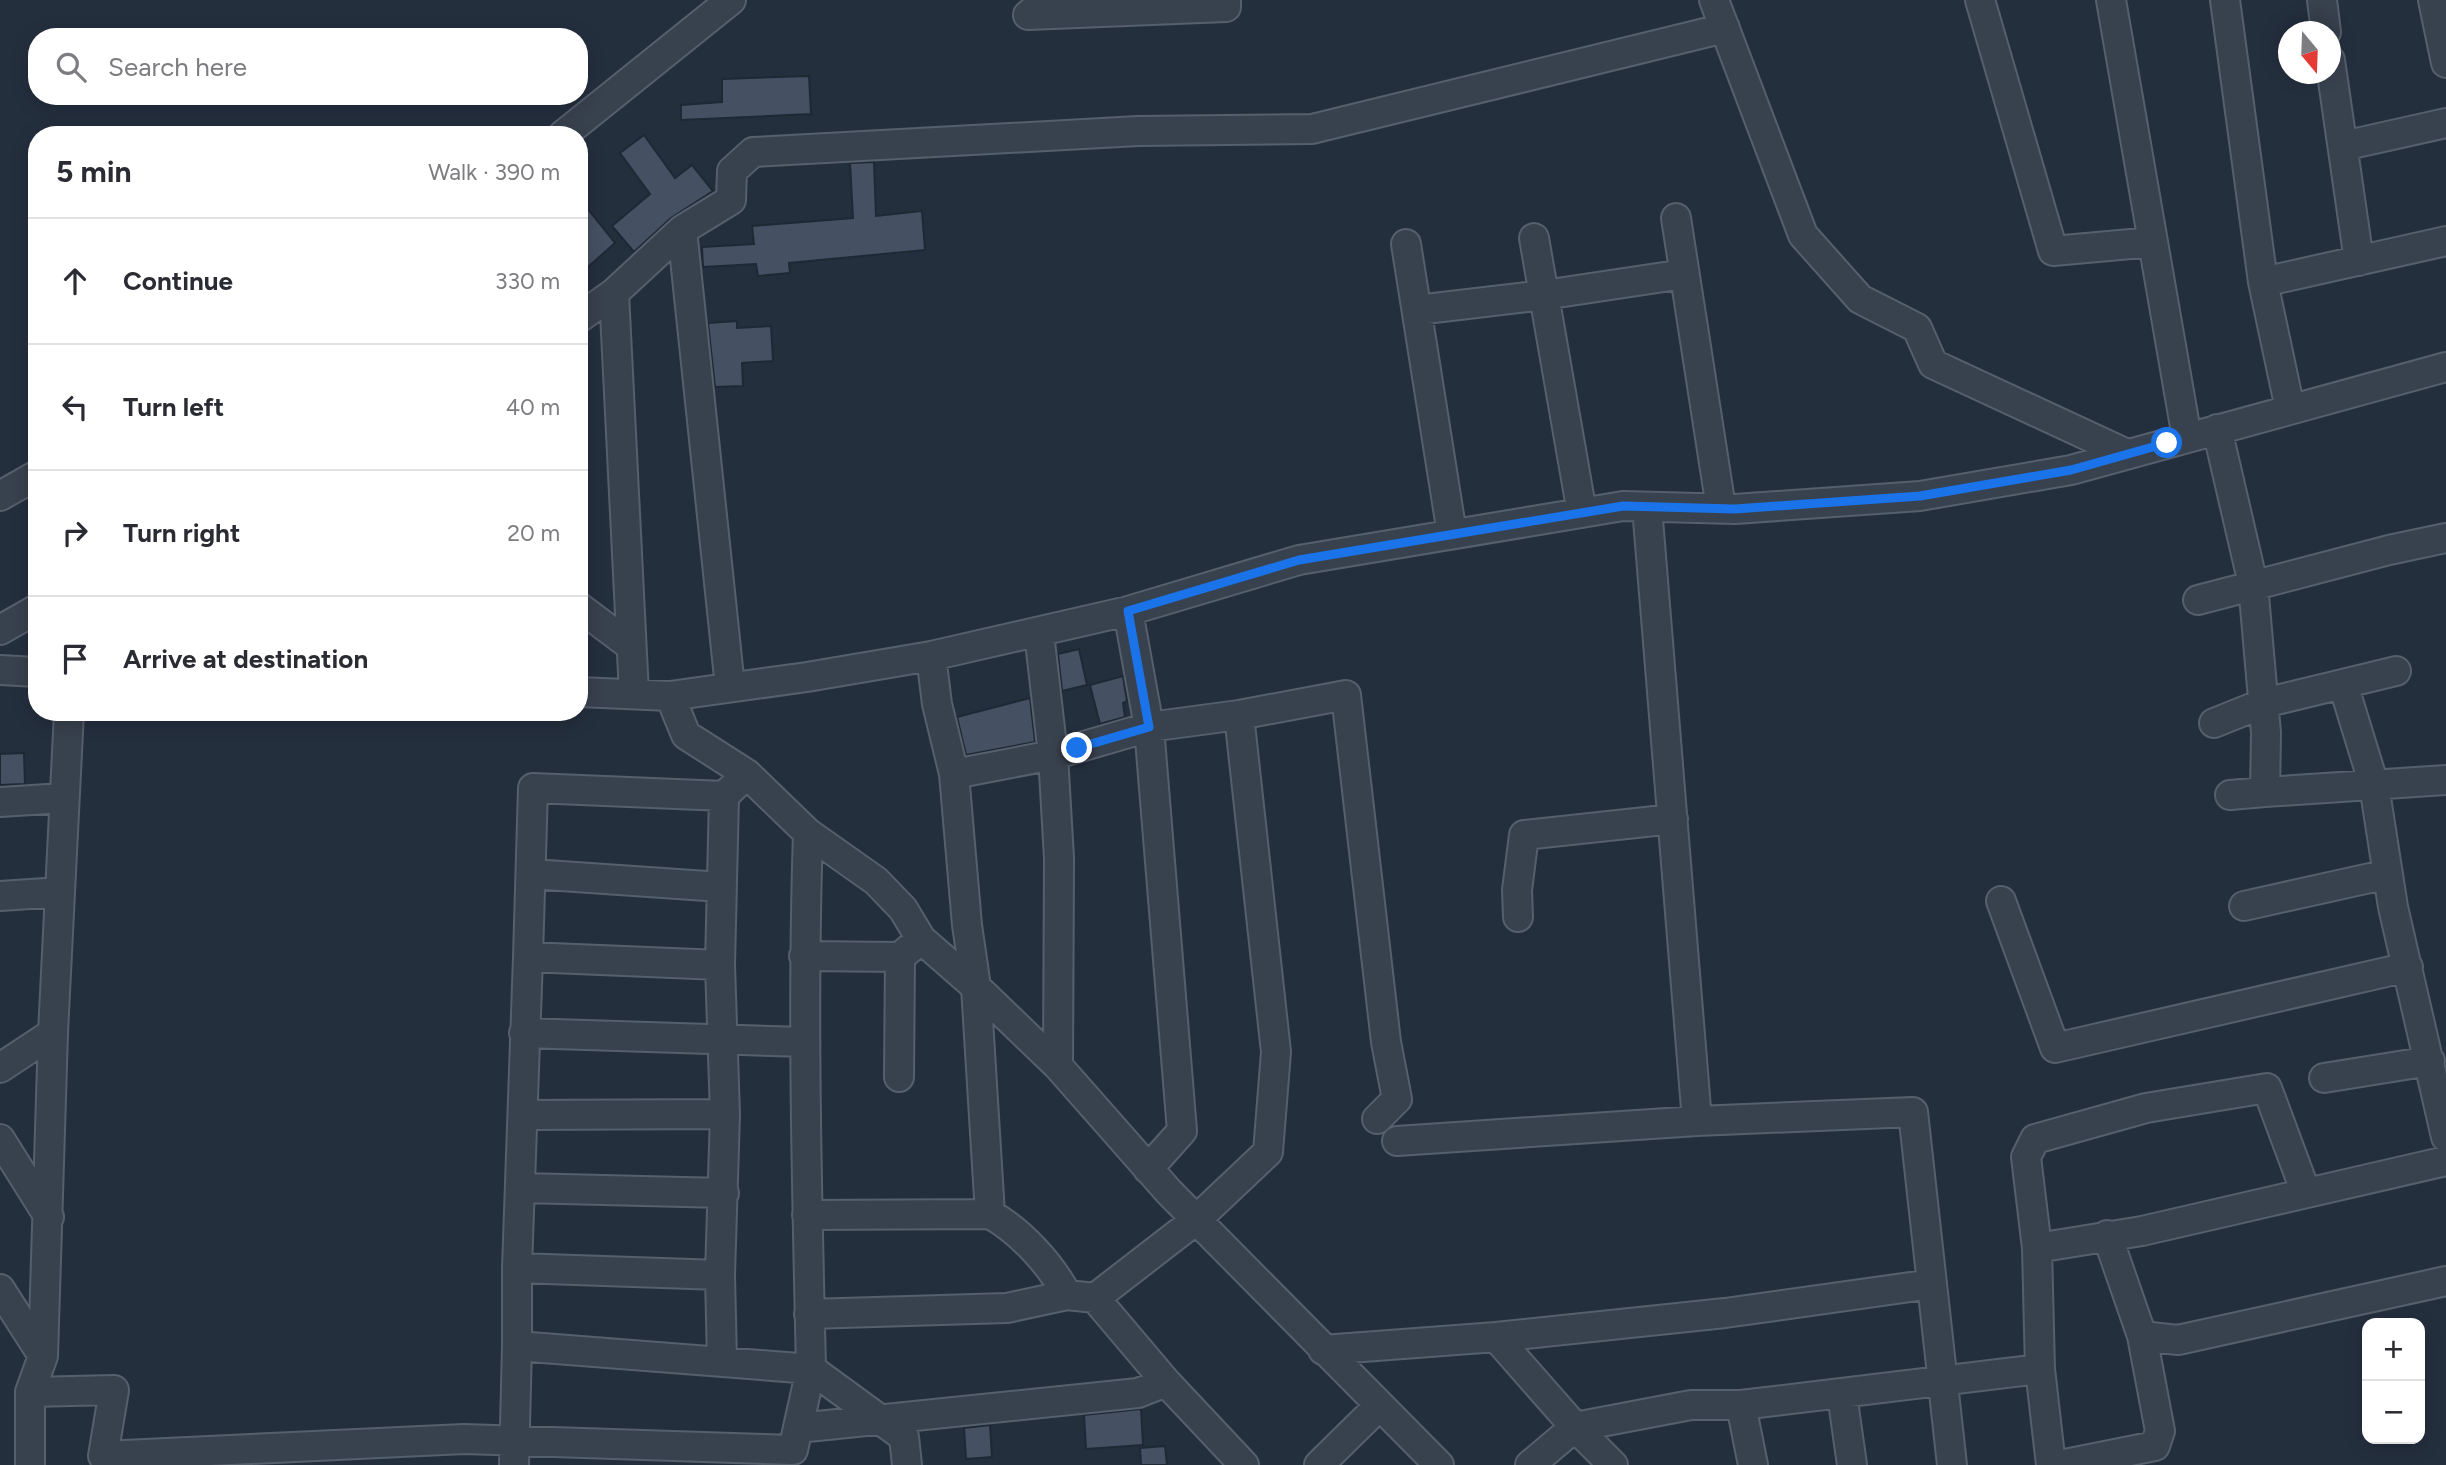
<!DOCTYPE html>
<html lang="en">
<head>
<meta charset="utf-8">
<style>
	body { margin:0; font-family:Figtree,sans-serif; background:#f2f2f3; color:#2b2b33 }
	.controls { position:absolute; right:21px; bottom:21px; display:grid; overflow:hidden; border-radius:14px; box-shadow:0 4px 18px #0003 }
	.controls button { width:63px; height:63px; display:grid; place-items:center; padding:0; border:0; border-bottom:2px solid #e1e1e2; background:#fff; color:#2b2b33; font:35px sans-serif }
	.compass { position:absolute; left:2278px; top:21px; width:63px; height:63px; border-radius:50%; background:#fff; box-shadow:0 4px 18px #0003; rotate:161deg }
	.stop { position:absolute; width:21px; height:21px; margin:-16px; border:5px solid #1a73e8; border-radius:50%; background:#fff }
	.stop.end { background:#1a73e8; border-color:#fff; box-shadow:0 2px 7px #0008 }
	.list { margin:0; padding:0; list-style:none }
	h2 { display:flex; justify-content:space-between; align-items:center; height:91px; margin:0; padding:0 28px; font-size:30px }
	h2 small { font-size:23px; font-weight:400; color:#7c7c81 }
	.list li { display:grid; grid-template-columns:46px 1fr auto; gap:21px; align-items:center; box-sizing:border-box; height:126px; padding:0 28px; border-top:2px solid #e1e1e2 }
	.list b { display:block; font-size:26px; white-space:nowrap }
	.list em { font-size:23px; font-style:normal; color:#7c7c81 }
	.icon { flex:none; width:38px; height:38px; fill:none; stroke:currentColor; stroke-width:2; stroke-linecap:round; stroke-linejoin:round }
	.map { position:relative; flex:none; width:2446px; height:1465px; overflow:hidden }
	.search { position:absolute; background:#fff; box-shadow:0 4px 18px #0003; left:28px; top:28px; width:560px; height:77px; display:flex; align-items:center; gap:18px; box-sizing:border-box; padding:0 24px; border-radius:28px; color:#7c7c81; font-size:26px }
	.panel { position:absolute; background:#fff; box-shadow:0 4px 18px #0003; left:28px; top:126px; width:560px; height:595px; border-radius:28px }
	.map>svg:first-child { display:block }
	.building { fill:#455162; stroke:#1f2835; stroke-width:2 }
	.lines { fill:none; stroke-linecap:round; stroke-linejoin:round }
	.minor-casing { stroke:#565f6c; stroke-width:32 }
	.minor { stroke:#38414e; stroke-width:28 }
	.route { stroke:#1a73e8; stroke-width:9 }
</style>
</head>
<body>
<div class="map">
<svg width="2446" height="1465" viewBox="0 0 2446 1465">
	<rect width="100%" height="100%" fill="#242f3e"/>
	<!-- building -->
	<path class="building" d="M809,76L811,114L681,120V105L722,102V79Z
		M644,135L675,178L692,165L713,191L671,218L634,252L612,226L650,194L620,153Z
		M874,162L876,216L922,211L925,250L789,263L790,273L758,276L756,264L703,267L702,247L754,244L752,226L853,218L850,163Z
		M579,198L615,243L579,275Z
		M737,321V328L771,326L773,361L742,363L743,386L715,387L708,323Z
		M1079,649L1087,685L1062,691L1058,654Z
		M1123,676L1127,701L1123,703L1125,717L1100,724L1090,685Z
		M1030,698L1035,742L966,755L957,717Z
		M24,753L25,784L0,785V754Z
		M1141,1409L1143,1445L1086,1449L1084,1415Z
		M990,1425L992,1457L966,1459L964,1428Z
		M1165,1446L1167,1465H1141L1140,1448Z"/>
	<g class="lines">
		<defs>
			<path id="minor" d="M1046,0L1028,15L1226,7V0
				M1714,0L1803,235L1860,299L1917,328L1933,364L2127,454
				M1980,0L2053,251L2153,242
				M2111,0L2187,438
				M2225,0L2263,282
				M2322,0L2326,32
				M2433,0L2446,63
				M2330,60L2359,261
				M563,135L731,0
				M2343,146L2446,123
				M1676,218L1721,508
				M682,230L731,200L732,171L753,152L1138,131L1312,129L1725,28
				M1534,238L1582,513
				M1406,244L1452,534
				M1417,310L1544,295L1684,274
				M579,318L614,293
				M2290,409L2263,282L2446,241
				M2217,429L2253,584L2266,733L2265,792L2446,780
				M0,496L37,475
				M1647,507L1697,1121
				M2198,600L2389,550L2446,538
				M579,607L631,646
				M1128,611L1149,727L1182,1131L1148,1169
				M0,630L37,609
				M1039,633L1053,755L1059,858L1058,1066
				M931,656L937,704L954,774L967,925L976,987L1058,1066L1169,1192L1439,1465
				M0,670L37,672
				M2343,684L2374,785L2393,907L2446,1137
				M579,692L670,696L807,677L931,656L1128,611L1299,560L1623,506L1735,509L1920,496L2071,470L2446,367
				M634,694L614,293L682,230L730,687
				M670,696L686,735L747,774L808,833L876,881L903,909L921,939L976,987L990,1214
				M2214,723L2264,703L2396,671
				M954,774L1053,755L1149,727L1239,715L1346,695L1386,1042L1397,1099L1377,1119
				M2230,795L2265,792
				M0,802L63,798
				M532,874L721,887
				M0,896L60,892
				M2001,901L2055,1048L2408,967
				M2244,906L2388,874
				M1518,917L1517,890L1524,835L1673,819
				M804,956L900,957L921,939
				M528,957L533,788L724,796
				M720,965L528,957L517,1268V1346L811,1369C807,1190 802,1012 808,833
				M524,1033L804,1042
				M0,1068L53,1033
				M899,1077L900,957
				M2324,1078L2430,1061
				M524,1115L725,1114
				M0,1139L49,1217
				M1397,1141L1697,1121L1913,1112L1952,1465
				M522,1188L724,1193
				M807,1215L990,1214C1021,1232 1050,1263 1067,1295
				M2107,1235L2142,1336L2178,1340L2446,1281
				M2037,1248L2142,1231L2446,1161
				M517,1268L720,1275
				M0,1289L43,1356
				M1095,1298L1166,1382L1244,1465
				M809,1314L1007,1308L1067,1295L1095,1298L1196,1220L1268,1152L1276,1052L1239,715
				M1496,1337L1575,1427L1613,1465
				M1323,1350L1496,1337L1725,1313L1932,1284
				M722,1362L720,1275L725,1114L720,965L724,796L747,774
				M30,1392L43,1356L53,1033L69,712
				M1842,1394L1852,1465
				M1741,1405L1753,1465
				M798,1428L1138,1393L1166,1382
				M30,1465V1392L114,1390L103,1456L464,1439L793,1450L811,1369L904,1437L907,1465
				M514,1465L517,1346
				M1319,1465L1379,1406
				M1530,1465L1575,1427L1691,1405H1741L2040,1369
				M2051,1465L2040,1369L2037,1248L2026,1157L2035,1139L2146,1108L2267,1088L2306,1193
				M2060,1465L2155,1446L2160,1431L2142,1336"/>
		</defs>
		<!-- minor casing -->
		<use href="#minor" class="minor-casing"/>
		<!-- minor -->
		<use href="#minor" class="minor"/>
	</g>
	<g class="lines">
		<!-- route -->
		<path class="route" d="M1077,748L1149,727L1128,611L1299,560L1623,506L1735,509L1920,496L2071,470L2167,443"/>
	</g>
</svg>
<div class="controls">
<button>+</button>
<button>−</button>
</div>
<svg class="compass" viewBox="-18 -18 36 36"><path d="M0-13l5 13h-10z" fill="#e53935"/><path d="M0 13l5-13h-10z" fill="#7c7c81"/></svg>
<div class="stop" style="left:2167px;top:443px"></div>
<div class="stop end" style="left:1077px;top:748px"></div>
<div class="search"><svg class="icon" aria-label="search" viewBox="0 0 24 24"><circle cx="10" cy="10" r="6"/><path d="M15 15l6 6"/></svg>Search here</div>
<section class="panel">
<h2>5 min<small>Walk · 390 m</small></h2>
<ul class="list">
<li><svg class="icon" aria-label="ahead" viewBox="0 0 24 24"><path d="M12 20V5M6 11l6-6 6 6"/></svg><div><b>Continue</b></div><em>330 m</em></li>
<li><svg class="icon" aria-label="left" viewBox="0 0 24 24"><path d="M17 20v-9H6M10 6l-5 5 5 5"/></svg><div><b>Turn left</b></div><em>40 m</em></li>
<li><svg class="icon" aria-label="right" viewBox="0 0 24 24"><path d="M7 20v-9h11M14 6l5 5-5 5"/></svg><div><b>Turn right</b></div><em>20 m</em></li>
<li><svg class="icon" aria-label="arrive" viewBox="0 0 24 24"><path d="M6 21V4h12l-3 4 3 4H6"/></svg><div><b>Arrive at destination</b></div></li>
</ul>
</section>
</div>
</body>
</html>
